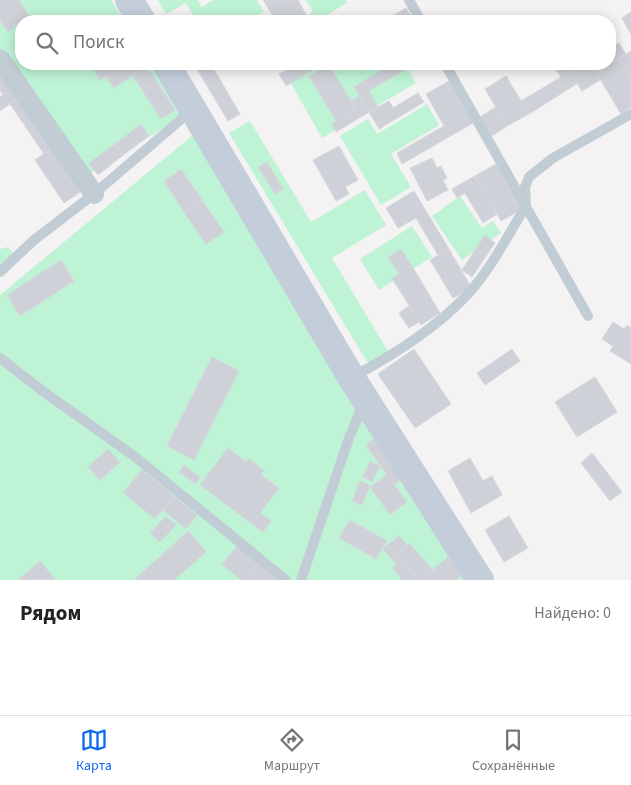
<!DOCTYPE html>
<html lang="ru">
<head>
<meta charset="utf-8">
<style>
	body { margin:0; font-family:"Source Sans 3",sans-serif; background:#f6f6f6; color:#222 }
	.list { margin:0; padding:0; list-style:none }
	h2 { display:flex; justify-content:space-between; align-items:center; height:65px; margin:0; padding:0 20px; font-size:21px }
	h2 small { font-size:16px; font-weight:400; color:#767676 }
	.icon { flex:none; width:28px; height:28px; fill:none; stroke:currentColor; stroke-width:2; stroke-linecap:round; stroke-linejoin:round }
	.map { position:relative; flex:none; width:631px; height:580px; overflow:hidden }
	.search { position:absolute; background:#fff; box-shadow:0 2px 12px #0003; left:15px; right:15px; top:15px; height:55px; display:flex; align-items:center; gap:12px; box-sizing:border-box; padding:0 18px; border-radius:20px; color:#767676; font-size:19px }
	.sheet { height:135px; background:#fff }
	nav { display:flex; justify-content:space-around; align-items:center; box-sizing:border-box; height:70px; border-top:1px solid #e0e0e0; background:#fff; font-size:14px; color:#767676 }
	nav a { display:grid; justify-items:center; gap:2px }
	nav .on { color:#0e69f2 }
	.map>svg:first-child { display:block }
	.green { fill:#bff3d5 }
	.building { fill:#ced1d7; stroke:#d6d8de }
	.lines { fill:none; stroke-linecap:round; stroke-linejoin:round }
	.lane { stroke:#c2ccd4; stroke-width:10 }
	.street { stroke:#c2ccd4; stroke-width:20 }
	.secondary { stroke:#c4cedb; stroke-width:28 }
</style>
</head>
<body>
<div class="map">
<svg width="631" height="580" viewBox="0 0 631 580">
	<rect width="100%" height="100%" fill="#f4f2f2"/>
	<!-- green -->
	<path class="green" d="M0,0H111L125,21H21V64H151L183,116L78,181L0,54Z
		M158,0H197L202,7L213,0H257L264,12L249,21H190L189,19L194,16L186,3L166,14Z
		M306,0H346L347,3L325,16L328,21H298L313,12Z
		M280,64H405L416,83L322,138Z
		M427,104L439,125L391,154L411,187L381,205L340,136L368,119L377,134Z
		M250,121L311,222L365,190L386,225L332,258L389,353L369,365L229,133Z
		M193,135L474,580H0V295Z
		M460,196L482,228L493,221L501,233L462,260L432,216Z
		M412,226L432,257L379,290L360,259Z
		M8,247L13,253L0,268V249Z"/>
	<!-- building -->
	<path class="building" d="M0,0H19L30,18L21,21L8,32L0,20Z
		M263,0H298L304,11L287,21H276Z
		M406,8L414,21H384Z
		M304,11L311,21H296L293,17Z
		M631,12V34L622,18Z
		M273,16L276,21H264Z
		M619,43L626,54L596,72L600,80L582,91L566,64H610V48Z
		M631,51V77L620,58Z
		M620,58L631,77V107L621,114L596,72Z
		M90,64H145L147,66L114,88L106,76L100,80Z
		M194,64H210L212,66L200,74Z
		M296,64H323L286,86L279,74Z
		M392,64H402L406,69L369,91L378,107L369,112L354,87Z
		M552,64H566L578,83L529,114L521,101L561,77Z
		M329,65L356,109L336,121L309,76Z
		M147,66L175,110L161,119L133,76Z
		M212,66L240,114L228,121L200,74Z
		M0,74L13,88L3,95L0,90Z
		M506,76L529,114L507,126L485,89Z
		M449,81L473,123L402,164L397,153L444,126L426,94Z
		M13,88L20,97L0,111V97Z
		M418,93L424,102L379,129L369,112L389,101L393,108Z
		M359,96L369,112L336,132L331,124L356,109L351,101Z
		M20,97L54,147L44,154L10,104Z
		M496,107L507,126L492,136L480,117Z
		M141,124L149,136L123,155L115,144Z
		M115,144L123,155L98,175L89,163Z
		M339,146L358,180L345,187L349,194L336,201L313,160Z
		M54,147L83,190L64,203L35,160Z
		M432,158L437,168L441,166L447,178L443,180L448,190L427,201L410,168Z
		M267,162L283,189L275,194L258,167Z
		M496,164L522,209L501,221L475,176Z
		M181,169L202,200L184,212L164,181Z
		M475,176L497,214L483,223L465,193L457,198L452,189Z
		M414,191L449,249L438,255L416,218L398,228L386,208Z
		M202,200L224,232L206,244L184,212Z
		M485,235L495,243L472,277L462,270Z
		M401,249L412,266L399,274L388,257Z
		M449,249L471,287L453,298L430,260Z
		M61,260L74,281L20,316L7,295Z
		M412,266L440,313L421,325L392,278Z
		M409,306L419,322L409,328L399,313Z
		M613,322L624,329L627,325L631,328V364L610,351L613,346L602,339Z
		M414,349L451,404L415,428L378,374Z
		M512,349L520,361L485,385L477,373Z
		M212,357L239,371L194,460L167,446Z
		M595,377L617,412L577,437L555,402Z
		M376,437L405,477L394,485L366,445Z
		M228,448L246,462L249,459L264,470L261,475L279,488L252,524L200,485Z
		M108,449L120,462L100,480L88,467Z
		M592,453L622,492L610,501L581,463Z
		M470,458L483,481L492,476L502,495L471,513L448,471Z
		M370,461L380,466L372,482L363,477Z
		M184,465L200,477L195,484L179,472Z
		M142,470L174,496L155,519L123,493Z
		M387,475L407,502L390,515L370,487Z
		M360,481L370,485L362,505L352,501Z
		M174,496L197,515L186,529L163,510Z
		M260,513L271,521L263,532L252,524Z
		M166,516L176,525L160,542L150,533Z
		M509,516L528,548L504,562L485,530Z
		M350,520L387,541L376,559L339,538Z
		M188,531L206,552L174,580H134Z
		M399,536L407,545L396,554L388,545Z
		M409,543L433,570L421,580H418L396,554Z
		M238,545L259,562L244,580H241L222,564Z
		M388,545L396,554L418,580H402L393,568L397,565L383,549Z
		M448,557L463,574L456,580H421Z
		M40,561L55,579L18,580Z
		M259,562L279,580H244Z"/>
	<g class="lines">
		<!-- lane -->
		<path class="lane" d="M409,0L421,21
			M445,64L588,316
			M0,272L34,240L94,194L192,110
			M0,358L44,392L134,456L286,580
			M352,377C392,356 435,329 467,295C488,273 504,242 520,216L526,206L525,187L529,177L553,158L631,114
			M301,580L349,438L364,403"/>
		<!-- street -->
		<path class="street" d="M0,59L94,194"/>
		<!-- secondary -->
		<path class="secondary" d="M129,0L142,21
			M166,64L351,377L480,580"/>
	</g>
</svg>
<div class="search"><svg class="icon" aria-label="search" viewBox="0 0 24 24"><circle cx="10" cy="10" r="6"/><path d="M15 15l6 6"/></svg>Поиск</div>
</div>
<section class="sheet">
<h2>Рядом<small>Найдено: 0</small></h2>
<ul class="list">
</ul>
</section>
<nav>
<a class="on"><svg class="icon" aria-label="map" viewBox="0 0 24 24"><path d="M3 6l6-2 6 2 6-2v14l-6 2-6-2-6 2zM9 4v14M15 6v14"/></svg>Карта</a>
<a><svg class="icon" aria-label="directions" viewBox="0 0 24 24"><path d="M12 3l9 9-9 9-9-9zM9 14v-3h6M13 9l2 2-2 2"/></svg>Маршрут</a>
<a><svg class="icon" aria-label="saved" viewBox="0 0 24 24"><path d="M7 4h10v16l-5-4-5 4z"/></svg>Сохранённые</a>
</nav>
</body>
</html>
